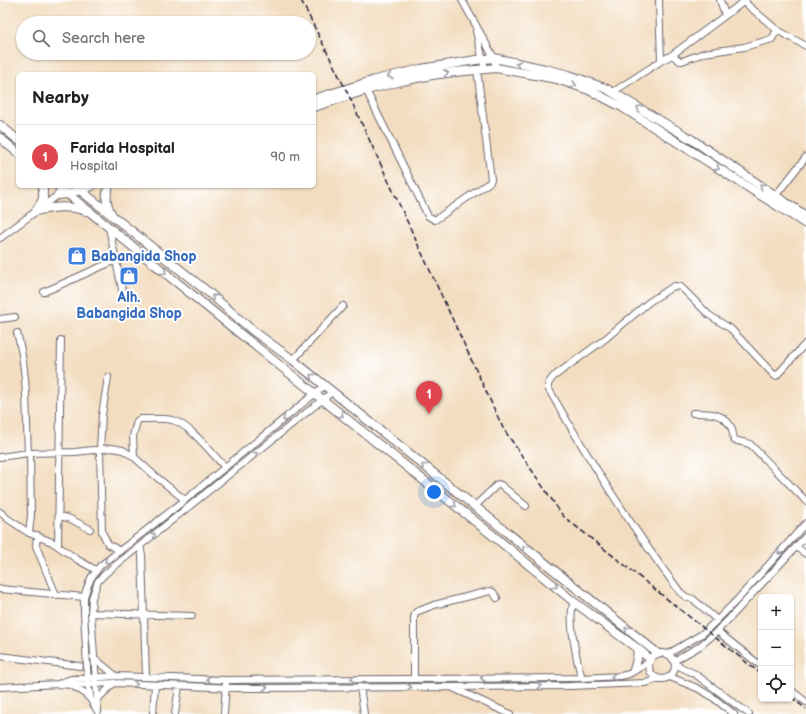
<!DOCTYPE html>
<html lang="en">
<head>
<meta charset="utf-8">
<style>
	body { margin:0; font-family:"Balsamiq Sans",sans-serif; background:#f2f2f2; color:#202124 }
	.controls { position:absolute; right:12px; bottom:12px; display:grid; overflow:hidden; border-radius:6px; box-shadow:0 1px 3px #0004 }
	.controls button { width:36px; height:36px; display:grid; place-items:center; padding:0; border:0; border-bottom:1px solid #e0e0e0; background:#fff; color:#202124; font:20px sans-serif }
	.you { position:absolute; left:434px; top:492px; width:14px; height:14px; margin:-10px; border:3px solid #fff; border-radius:50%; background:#1a73e8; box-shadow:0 0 0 6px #1a73e833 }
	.badge { display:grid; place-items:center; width:26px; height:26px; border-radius:50%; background:#b45309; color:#fff; font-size:13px; font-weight:700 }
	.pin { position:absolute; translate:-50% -33px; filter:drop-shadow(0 1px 2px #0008) }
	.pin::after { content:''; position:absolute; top:21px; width:14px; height:12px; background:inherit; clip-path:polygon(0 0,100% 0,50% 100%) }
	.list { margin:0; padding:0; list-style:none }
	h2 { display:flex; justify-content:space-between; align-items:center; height:52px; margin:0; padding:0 16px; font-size:17px }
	h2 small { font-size:13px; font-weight:400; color:#757577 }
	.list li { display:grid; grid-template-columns:26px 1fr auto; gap:12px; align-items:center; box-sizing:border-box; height:64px; padding:0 16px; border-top:1px solid #e0e0e0 }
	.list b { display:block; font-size:15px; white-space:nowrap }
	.list p { margin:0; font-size:13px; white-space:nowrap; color:#757577 }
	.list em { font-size:13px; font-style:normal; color:#757577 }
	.icon { flex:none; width:22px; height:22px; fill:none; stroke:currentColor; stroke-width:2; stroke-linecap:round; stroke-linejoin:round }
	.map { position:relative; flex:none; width:806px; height:714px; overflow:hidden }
	.search { position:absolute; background:#fff; box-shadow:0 1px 3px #0004; left:16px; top:16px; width:300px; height:44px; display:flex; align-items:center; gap:10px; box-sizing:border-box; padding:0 14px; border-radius:22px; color:#757577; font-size:15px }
	.panel { position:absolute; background:#fff; box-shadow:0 1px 3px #0004; left:16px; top:72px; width:300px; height:116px; border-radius:6px }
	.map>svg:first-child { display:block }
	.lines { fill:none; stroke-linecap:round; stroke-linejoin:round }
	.minor-casing { stroke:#6b636a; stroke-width:8 }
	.major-casing { stroke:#6b636a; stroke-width:10 }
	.minor { stroke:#fff; stroke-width:6 }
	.major { stroke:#fff; stroke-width:8 }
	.rail { stroke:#22223b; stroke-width:1.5; stroke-dasharray:6 3; stroke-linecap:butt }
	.oneway { stroke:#9c9ca7 }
	.labels { text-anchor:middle; stroke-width:4; stroke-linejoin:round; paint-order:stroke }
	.shop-label { font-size:14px; font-weight:bold; fill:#366cbe; stroke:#fff; text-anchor:start }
</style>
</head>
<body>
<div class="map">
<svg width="806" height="714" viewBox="0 0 806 714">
	<rect width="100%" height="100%" fill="#fff"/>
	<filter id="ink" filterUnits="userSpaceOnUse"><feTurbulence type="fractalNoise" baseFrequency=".025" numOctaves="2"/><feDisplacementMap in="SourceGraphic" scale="8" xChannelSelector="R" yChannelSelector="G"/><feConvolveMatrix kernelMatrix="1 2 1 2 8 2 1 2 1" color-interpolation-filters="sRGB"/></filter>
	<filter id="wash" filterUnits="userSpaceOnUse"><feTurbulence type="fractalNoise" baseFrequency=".012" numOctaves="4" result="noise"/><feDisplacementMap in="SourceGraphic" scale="16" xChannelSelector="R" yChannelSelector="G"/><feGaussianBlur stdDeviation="0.9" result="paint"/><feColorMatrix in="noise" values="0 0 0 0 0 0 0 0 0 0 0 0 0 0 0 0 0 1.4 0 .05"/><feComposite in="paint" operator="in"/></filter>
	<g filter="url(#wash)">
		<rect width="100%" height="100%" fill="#f3ddc0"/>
	</g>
	<g filter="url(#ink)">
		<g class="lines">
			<defs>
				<path id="minor" d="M462,0L494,58L496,68
					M659,0L661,61
					M720,0L725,15
					M744,2L777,30L806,46
					M476,31L485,69
					M672,55L680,61H682L704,53L744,47L772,39L777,30
					M366,90L428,216L435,220L490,182L491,179L477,69
					M613,92L661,61L672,55L746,0
					M776,195L806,157
					M109,228L123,294
					M0,238L58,195
					M44,292L116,260
					M0,319L15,317
					M17,333C28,371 26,413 28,453
					M293,360L343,306
					M108,377L102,415L100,449L102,532L108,544L120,551
					M693,413C707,413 723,412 731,427C733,431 733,436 734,440L750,444L806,501
					M0,457L28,453L75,452L112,448L123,450L134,457L154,475L185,500
					M134,457L133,436L137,421L140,419C150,419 162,418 172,420C191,425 211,453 225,467
					M474,507L498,484L501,485L526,506
					M0,512L8,519L29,533L52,542L78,560L96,570
					M59,516L68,518L90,529
					M29,533L31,516L30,453
					M37,535L36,546L56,595
					M58,546L61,340
					M140,546L142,555L146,677
					M796,547L806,554
					M0,589L84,597
					M574,602C567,616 577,663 582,678
					M91,613L192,616
					M717,620L693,599L686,597L680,592C631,527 588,458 548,388V384L553,377L605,339L649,302L674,286L681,287L709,315L731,329L775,376H776L806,343
					M717,631L761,666
					M649 666a13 13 0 1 1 26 0a13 13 0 1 1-26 0Z
					M668,654L702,634L717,620L738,599L806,523
					M0,656L80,666
					M93,657L116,676
					M674,661L700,646L712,636L729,619L806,536
					M675,664L695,674L749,714
					M670,677L697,688L711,696L734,714
					M414,679V617L416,612L434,605L490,591L493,592L497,598
					M60,683L71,679L116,676L226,680L582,678L621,676L629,674L649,662
					M71,685L83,692L91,700
					M0,687L59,684L71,685L114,683L236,688L451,687L569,686L646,683L658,679
					M360,687L364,714
					M453,688L510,714
					M791,690L806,702
					M98,699L114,683
					M98,710L91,613L92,598L98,581L106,573L332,392
					M98,712L91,700L88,684L84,613V597L87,588L91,578L100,566L185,500L324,386
					M153,714L155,685
					M175,714L179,686
					M224,714L226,683"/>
				<path id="major" d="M314,99L375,80L421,69L476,60L494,58L545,69L569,75L607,89L691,139L806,216
					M314,107L366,90L402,81L432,75L455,72L496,68L557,79L589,90L622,107L806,224
					M0,125L18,140
					M0,138L18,153
					M58,186L238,332L496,538L574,602L638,649L650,659
					M75,186L208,292L252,330L293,360L657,653
					M109,186C105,195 106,204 111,213
					M58,195L68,194L92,186
					M36,211C52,207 70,205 86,211
					M36,211L43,199V186
					M634,670L637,659L638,649"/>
			</defs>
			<!-- minor casing -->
			<use href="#minor" class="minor-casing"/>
			<!-- major casing -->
			<use href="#major" class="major-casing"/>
			<!-- minor -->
			<use href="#minor" class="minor"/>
			<!-- major -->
			<use href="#major" class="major"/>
			<!-- rail -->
			<path class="rail" d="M301,0L349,96L503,428L563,516L761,674
				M791,697L806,709"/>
		</g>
		<!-- one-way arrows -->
		<defs><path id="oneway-chevron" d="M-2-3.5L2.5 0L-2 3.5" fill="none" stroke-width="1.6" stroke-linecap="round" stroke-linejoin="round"/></defs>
		<g class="oneway">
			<use href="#oneway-chevron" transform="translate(518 64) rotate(-168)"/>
			<use href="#oneway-chevron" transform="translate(446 73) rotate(-7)"/>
			<use href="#oneway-chevron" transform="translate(390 76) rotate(167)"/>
			<use href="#oneway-chevron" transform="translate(574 85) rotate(18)"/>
			<use href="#oneway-chevron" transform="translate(639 108) rotate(-149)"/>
			<use href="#oneway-chevron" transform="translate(717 168) rotate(33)"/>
			<use href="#oneway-chevron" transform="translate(762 186) rotate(-147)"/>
			<use href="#oneway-chevron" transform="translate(164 272) rotate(39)"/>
			<use href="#oneway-chevron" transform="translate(214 297) rotate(-139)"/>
			<use href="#oneway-chevron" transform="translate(312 376) rotate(-141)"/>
			<use href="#oneway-chevron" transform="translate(341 415) rotate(38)"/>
			<use href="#oneway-chevron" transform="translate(285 419) rotate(141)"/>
			<use href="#oneway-chevron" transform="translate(255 454) rotate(-38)"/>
			<use href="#oneway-chevron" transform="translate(424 466) rotate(-141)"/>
			<use href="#oneway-chevron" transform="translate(454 505) rotate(39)"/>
			<use href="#oneway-chevron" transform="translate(153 535) rotate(-38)"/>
			<use href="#oneway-chevron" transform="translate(525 548) rotate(-141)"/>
			<use href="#oneway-chevron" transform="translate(780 552) rotate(132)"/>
			<use href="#oneway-chevron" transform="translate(107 561) rotate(143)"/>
			<use href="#oneway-chevron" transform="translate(555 586) rotate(39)"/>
			<use href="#oneway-chevron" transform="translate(627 629) rotate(-141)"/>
			<use href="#oneway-chevron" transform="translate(613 677) rotate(175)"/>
			<use href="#oneway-chevron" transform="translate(483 678) rotate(180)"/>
			<use href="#oneway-chevron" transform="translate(209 679) rotate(-178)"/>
			<use href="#oneway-chevron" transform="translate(353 679) rotate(180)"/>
			<use href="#oneway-chevron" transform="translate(135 684) rotate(3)"/>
			<use href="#oneway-chevron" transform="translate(539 686) rotate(-1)"/>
			<use href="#oneway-chevron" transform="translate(265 687) rotate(-1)"/>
			<use href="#oneway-chevron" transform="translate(409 687)"/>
		</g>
	</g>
	<!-- icons -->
	<defs>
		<symbol id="shop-square" viewBox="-11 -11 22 22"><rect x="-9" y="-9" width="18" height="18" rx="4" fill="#3f7fe0" stroke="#fff"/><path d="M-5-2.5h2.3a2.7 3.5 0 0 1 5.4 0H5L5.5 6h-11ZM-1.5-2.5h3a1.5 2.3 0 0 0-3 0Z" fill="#fff"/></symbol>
	</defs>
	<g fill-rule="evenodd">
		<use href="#shop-square" x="66" y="245" width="22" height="22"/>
		<use href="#shop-square" x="118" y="265" width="22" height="22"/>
	</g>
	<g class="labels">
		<!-- shop labels -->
		<g class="shop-label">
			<text x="91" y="261">Babangida Shop</text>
			<text x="129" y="302" text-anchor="middle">Alh.<tspan x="129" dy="16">Babangida Shop</tspan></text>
		</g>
	</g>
</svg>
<div class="controls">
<button>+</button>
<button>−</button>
<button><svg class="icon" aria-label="locate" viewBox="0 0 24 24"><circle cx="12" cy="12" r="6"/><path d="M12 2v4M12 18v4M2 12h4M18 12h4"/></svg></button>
</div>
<div class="you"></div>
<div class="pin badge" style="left:429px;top:414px;background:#e0444e">1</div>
<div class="search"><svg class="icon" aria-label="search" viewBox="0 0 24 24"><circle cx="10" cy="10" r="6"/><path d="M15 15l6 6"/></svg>Search here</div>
<section class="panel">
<h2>Nearby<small></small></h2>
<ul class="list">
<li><span class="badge" style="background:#e0444e">1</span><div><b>Farida Hospital</b><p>Hospital</p></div><em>90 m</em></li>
</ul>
</section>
</div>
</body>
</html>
